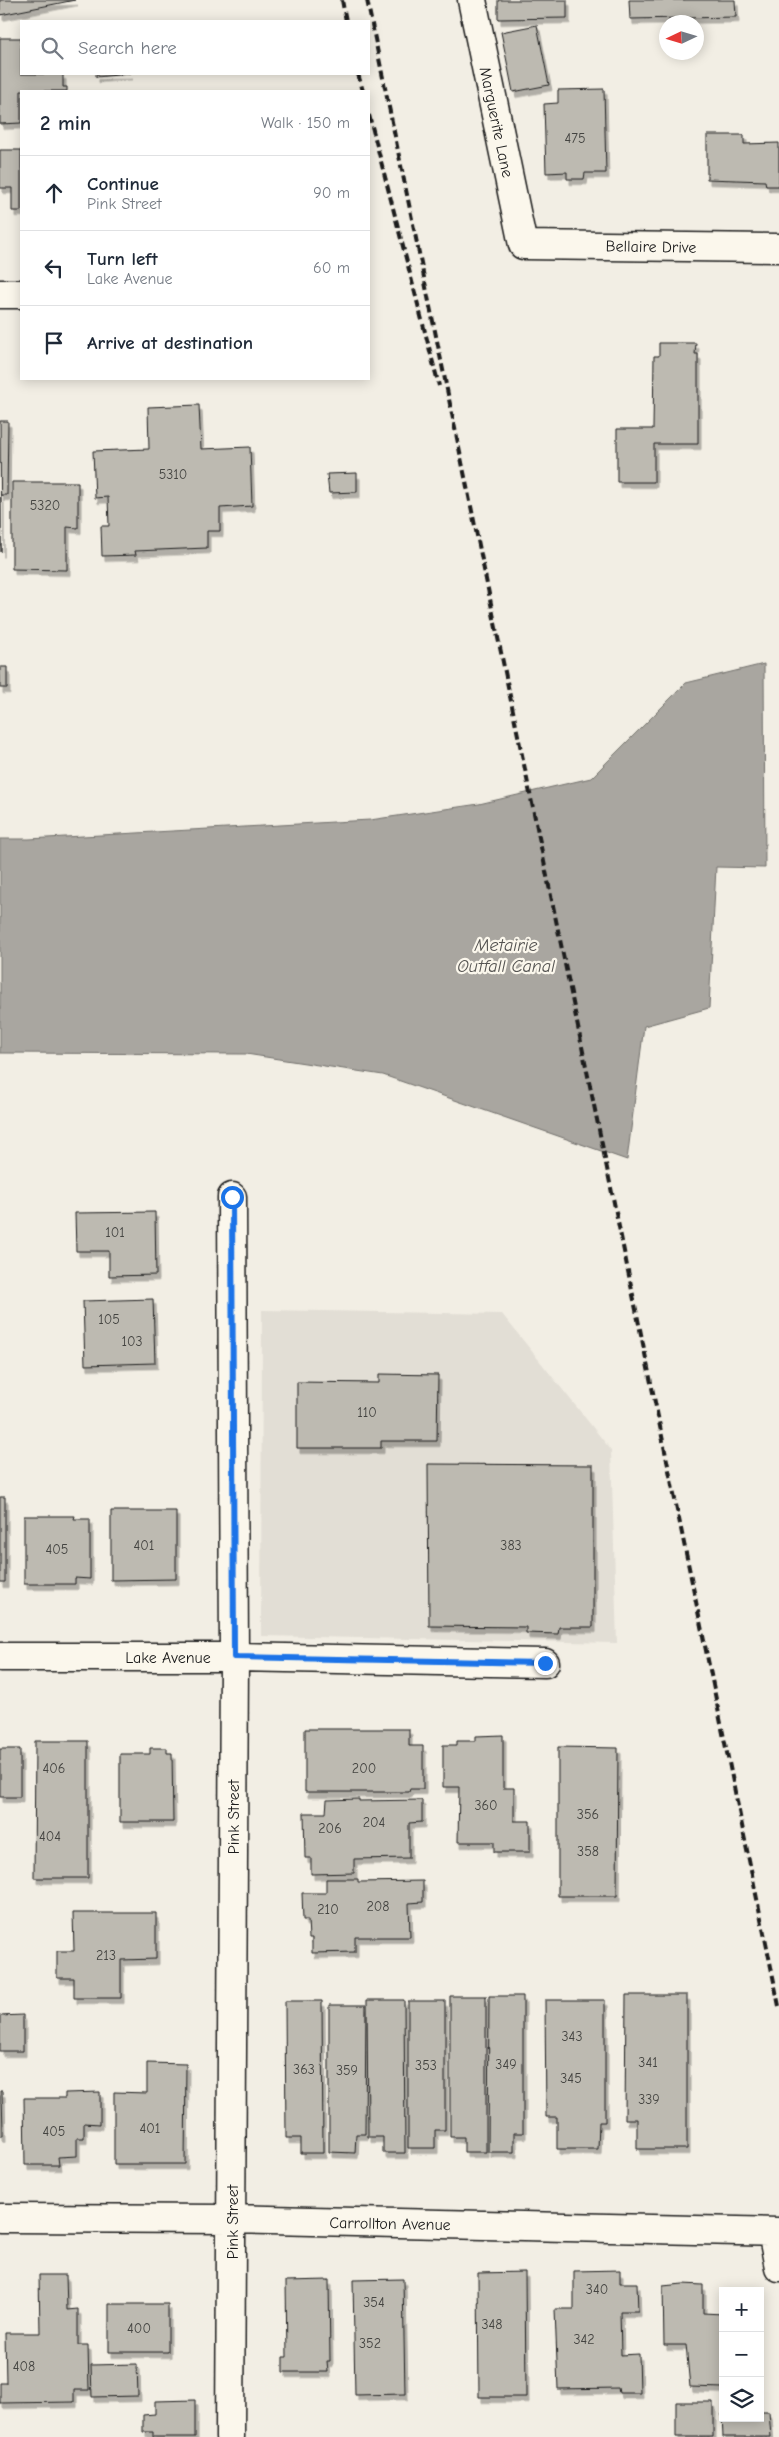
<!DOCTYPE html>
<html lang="en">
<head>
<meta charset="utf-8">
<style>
	body { margin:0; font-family:"Comic Neue",sans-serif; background:#f6f6f7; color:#1f2937 }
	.controls { position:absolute; right:15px; bottom:15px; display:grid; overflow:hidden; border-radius:0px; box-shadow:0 2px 12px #0003 }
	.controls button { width:45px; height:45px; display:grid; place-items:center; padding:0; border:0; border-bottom:1px solid #e0e1e3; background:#fff; color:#1f2937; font:25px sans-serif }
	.compass { position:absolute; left:659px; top:15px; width:45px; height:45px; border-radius:50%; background:#fff; box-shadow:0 2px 12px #0003; rotate:266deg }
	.stop { position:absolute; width:15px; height:15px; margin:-11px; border:4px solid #1a73e8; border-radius:50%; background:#fff }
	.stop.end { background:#1a73e8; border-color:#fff; box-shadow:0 1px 5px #0008 }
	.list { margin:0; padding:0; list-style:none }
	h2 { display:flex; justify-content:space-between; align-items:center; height:65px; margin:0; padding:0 20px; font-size:21px }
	h2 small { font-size:16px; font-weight:400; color:#747a83 }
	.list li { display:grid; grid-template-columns:32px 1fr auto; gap:15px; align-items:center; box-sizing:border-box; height:75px; padding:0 20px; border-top:1px solid #e0e1e3 }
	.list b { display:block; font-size:19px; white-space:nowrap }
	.list p { margin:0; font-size:16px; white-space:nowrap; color:#747a83 }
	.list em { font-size:16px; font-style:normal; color:#747a83 }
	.icon { flex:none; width:28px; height:28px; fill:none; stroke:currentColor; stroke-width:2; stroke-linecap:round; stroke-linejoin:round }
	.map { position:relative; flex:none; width:779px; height:2437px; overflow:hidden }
	.search { position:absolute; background:#fff; box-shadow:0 2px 12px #0003; left:20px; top:20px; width:350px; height:55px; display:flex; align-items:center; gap:12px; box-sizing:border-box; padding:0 18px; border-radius:0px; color:#747a83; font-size:19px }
	.panel { position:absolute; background:#fff; box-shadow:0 2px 12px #0003; left:20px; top:90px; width:350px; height:290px; border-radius:0px }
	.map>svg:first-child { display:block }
	.built { fill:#e2ded5 }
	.water { fill:#a9a6a0; stroke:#716f6b }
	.building { fill:#bdbab1; stroke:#1c1c1c; filter:url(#shadow) }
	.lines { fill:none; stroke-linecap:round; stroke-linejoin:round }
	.minor-casing { stroke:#1c1c1c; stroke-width:31 }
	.minor { stroke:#fbf7ec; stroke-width:28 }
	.rail { stroke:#1c1c1c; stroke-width:4; stroke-dasharray:8 4; stroke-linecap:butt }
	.route { stroke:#1a73e8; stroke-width:6 }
	.labels { text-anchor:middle; stroke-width:4.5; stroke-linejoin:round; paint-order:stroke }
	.number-label { font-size:14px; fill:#444441 }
	.street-label { font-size:16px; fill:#1c1c1c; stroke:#fbf7ec }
	.water-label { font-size:18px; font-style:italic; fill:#545351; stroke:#fbf7ec }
</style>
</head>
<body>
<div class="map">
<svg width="779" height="2437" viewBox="0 0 779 2437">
	<defs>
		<filter id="shadow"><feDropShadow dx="3" dy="5.5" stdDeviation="0" flood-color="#0004"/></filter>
	</defs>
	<rect width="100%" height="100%" fill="#f2eee4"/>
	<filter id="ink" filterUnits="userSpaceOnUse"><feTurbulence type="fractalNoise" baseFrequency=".02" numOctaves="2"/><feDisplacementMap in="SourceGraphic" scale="10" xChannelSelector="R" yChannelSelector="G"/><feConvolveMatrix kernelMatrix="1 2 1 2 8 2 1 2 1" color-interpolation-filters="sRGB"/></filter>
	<g filter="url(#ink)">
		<!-- built -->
		<path class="built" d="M262,1310L502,1314L611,1450L617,1643L261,1636Z"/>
		<!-- water -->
		<path class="water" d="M764,664L765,868L716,867L709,1008L644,1026L627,1160L383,1075L246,1054L0,1053V839H29L370,820L479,804L591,778L686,683Z"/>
		<!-- building -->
		<path class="building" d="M0,0H75L0,15Z
			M498,0H567V18L498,19Z
			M629,0H735L736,17L630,19Z
			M537,25L549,85L513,92L501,32Z
			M0,38H21V74H63V87H67V91H21V123L0,124Z
			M96,74H130L96,77Z
			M604,89L606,173H585L584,179H567V172L546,173L544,104L558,103V90Z
			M707,135H744V144L779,143V186H766L765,181L707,179Z
			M0,150H21V211H12V188H0Z
			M659,343H696L695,354H698V444H654V482H617V429H653L654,356H659Z
			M199,405L201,449L250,447L252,506L220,508V531H207V548L135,551L136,555L102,556L101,526H109L108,497L95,498L93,451L149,449L148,407Z
			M0,421H8L7,495H1V552Z
			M357,473V492L329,493L327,474Z
			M12,482H78V528L67,527V570L12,569Z
			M0,667H7V688H0Z
			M155,1212L156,1275L109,1276V1251H76L75,1213Z
			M153,1299L155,1363L85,1365L83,1301Z
			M379,1374L438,1375L437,1441H381V1448H297V1382L379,1383Z
			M428,1464L593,1465V1627H559L558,1634L526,1633V1627L429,1626Z
			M0,1497H5V1582H0Z
			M111,1511H176V1579L111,1580Z
			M24,1516H75L74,1519H90V1579L75,1578V1584H24Z
			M305,1729H409V1746H423V1789H410L409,1792H305Z
			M503,1735V1788H514V1821H530V1852H494V1842H458L459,1787H443V1745H457V1741H476V1736Z
			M35,1741H88V1878H34Z
			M558,1747L618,1748L617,1896H558Z
			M150,1748H167V1753H172L173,1822H120V1754H150Z
			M0,1749H20V1797H0Z
			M359,1799V1801L422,1800V1822L409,1823V1858L354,1859V1873L311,1874V1858H305L304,1813H326L327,1800Z
			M326,1879H358V1882L423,1881V1902L409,1903L410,1937H355V1952L312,1953V1938H309L308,1920H303L302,1893H326Z
			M73,1913H156V1959L121,1960V1998H74V1978H57V1951H74Z
			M626,1995H687V2149H637V2119H625Z
			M450,1996H486V2152H464V2137H450Z
			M489,1996H523V2133H514V2152H488Z
			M367,2000H404L405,2153H383V2137H368Z
			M545,2000H605V2122H599L598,2149H557V2117H546Z
			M285,2001H322L323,2153H301V2138H286Z
			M408,2001H445V2130H435V2148H408Z
			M329,2005H366L365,2134H356L355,2153L329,2152Z
			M23,2015V2051H0V2016Z
			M147,2063L186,2064L185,2164H114V2092L147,2093Z
			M0,2091H2L3,2136H0Z
			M100,2092V2124L84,2123V2138H77V2156L58,2157L59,2165H25L24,2098H65V2093Z
			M620,2270V2283H637L638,2311H620L621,2355L639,2354L640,2393H619L618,2388L558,2389L555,2309H574V2271Z
			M525,2272L526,2397H479L478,2273Z
			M39,2275H66L67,2310L78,2309V2345H88L89,2390H74V2402L0,2403V2383H6L5,2333H40Z
			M403,2279L405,2394L355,2395L353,2280Z
			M329,2280L330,2361H327L328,2372H283V2357H287L286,2281Z
			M683,2284L703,2285V2313L723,2314V2388L690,2387L686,2345H664L663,2286Z
			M109,2304H168V2352H109Z
			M137,2364L138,2396L92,2397L91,2365Z
			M195,2400V2437H153V2432H143V2415L155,2414V2401Z
			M676,2402H713V2437H676Z
			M760,2412H769L771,2437H723L722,2414L723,2418H760Z"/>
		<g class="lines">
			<defs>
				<path id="minor" d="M472,0L523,245L779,248
					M0,294H21
					M0,1657H234L545,1663
					M0,2218L232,2219L779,2232
					M772,2232L779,2267
					M230,2437L234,1657L232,1197"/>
			</defs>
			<!-- minor casing -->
			<use href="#minor" class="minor-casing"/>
			<!-- minor -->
			<use href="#minor" class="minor"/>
			<!-- rail -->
			<path class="rail" d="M342,0L346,21
				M367,0L779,2006
				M358,74L363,91
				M369,115L439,386"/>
		</g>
	</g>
	<g class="lines" filter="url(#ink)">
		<!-- route -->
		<path class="route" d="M232,1197L234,1657L545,1663"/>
	</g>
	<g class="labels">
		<!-- number labels -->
		<g class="number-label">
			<text x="575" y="143">475</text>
			<text x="173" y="479">5310</text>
			<text x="45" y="510">5320</text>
			<text x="115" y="1237">101</text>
			<text x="109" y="1324">105</text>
			<text x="132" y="1346">103</text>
			<text x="367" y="1417">110</text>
			<text x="144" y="1550">401</text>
			<text x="511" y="1550">383</text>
			<text x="57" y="1554">405</text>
			<text x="54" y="1773">406</text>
			<text x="364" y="1773">200</text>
			<text x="486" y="1810">360</text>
			<text x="588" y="1819">356</text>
			<text x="374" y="1827">204</text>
			<text x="330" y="1833">206</text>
			<text x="50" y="1841">404</text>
			<text x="588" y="1856">358</text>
			<text x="378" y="1911">208</text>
			<text x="328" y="1914">210</text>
			<text x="106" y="1960">213</text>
			<text x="572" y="2041">343</text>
			<text x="648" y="2067">341</text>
			<text x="506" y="2069">349</text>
			<text x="426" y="2070">353</text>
			<text x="304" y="2074">363</text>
			<text x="347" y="2075">359</text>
			<text x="571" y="2083">345</text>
			<text x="649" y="2104">339</text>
			<text x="150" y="2133">401</text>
			<text x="54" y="2136">405</text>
			<text x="597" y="2294">340</text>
			<text x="374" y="2307">354</text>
			<text x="492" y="2329">348</text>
			<text x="139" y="2333">400</text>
			<text x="584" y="2344">342</text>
			<text x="370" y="2348">352</text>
			<text x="24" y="2371">408</text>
		</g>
		<!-- street labels -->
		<g class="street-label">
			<text transform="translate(497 122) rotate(78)" y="6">Marguerite Lane</text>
			<text transform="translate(651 246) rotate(1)" y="6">Bellaire Drive</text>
			<text x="168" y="1663">Lake Avenue</text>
			<text transform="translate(233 1817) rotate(-90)" y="6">Pink Street</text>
			<text transform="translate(232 2222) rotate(-90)" y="6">Pink Street</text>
			<text transform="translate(390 2223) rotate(1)" y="6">Carrollton Avenue</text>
		</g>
		<!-- water labels -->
		<g class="water-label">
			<text x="506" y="951">Metairie<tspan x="506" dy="21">Outfall Canal</tspan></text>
		</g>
	</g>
</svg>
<div class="controls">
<button>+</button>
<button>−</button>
<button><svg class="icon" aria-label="layers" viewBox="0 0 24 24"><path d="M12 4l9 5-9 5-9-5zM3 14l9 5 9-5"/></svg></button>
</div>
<svg class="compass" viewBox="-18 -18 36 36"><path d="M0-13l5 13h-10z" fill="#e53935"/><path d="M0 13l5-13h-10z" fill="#747a83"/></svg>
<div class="stop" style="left:232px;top:1197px"></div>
<div class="stop end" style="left:545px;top:1663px"></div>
<div class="search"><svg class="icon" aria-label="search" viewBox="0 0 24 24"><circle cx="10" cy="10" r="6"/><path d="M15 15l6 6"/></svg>Search here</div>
<section class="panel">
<h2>2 min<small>Walk · 150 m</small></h2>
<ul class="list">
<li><svg class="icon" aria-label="ahead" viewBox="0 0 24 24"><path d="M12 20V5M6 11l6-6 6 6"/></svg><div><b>Continue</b><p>Pink Street</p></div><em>90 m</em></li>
<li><svg class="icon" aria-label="left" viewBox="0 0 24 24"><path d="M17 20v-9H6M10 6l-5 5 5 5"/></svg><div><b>Turn left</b><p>Lake Avenue</p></div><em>60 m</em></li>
<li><svg class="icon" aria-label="arrive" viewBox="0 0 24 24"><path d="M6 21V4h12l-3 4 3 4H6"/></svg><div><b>Arrive at destination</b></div></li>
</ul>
</section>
</div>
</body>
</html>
